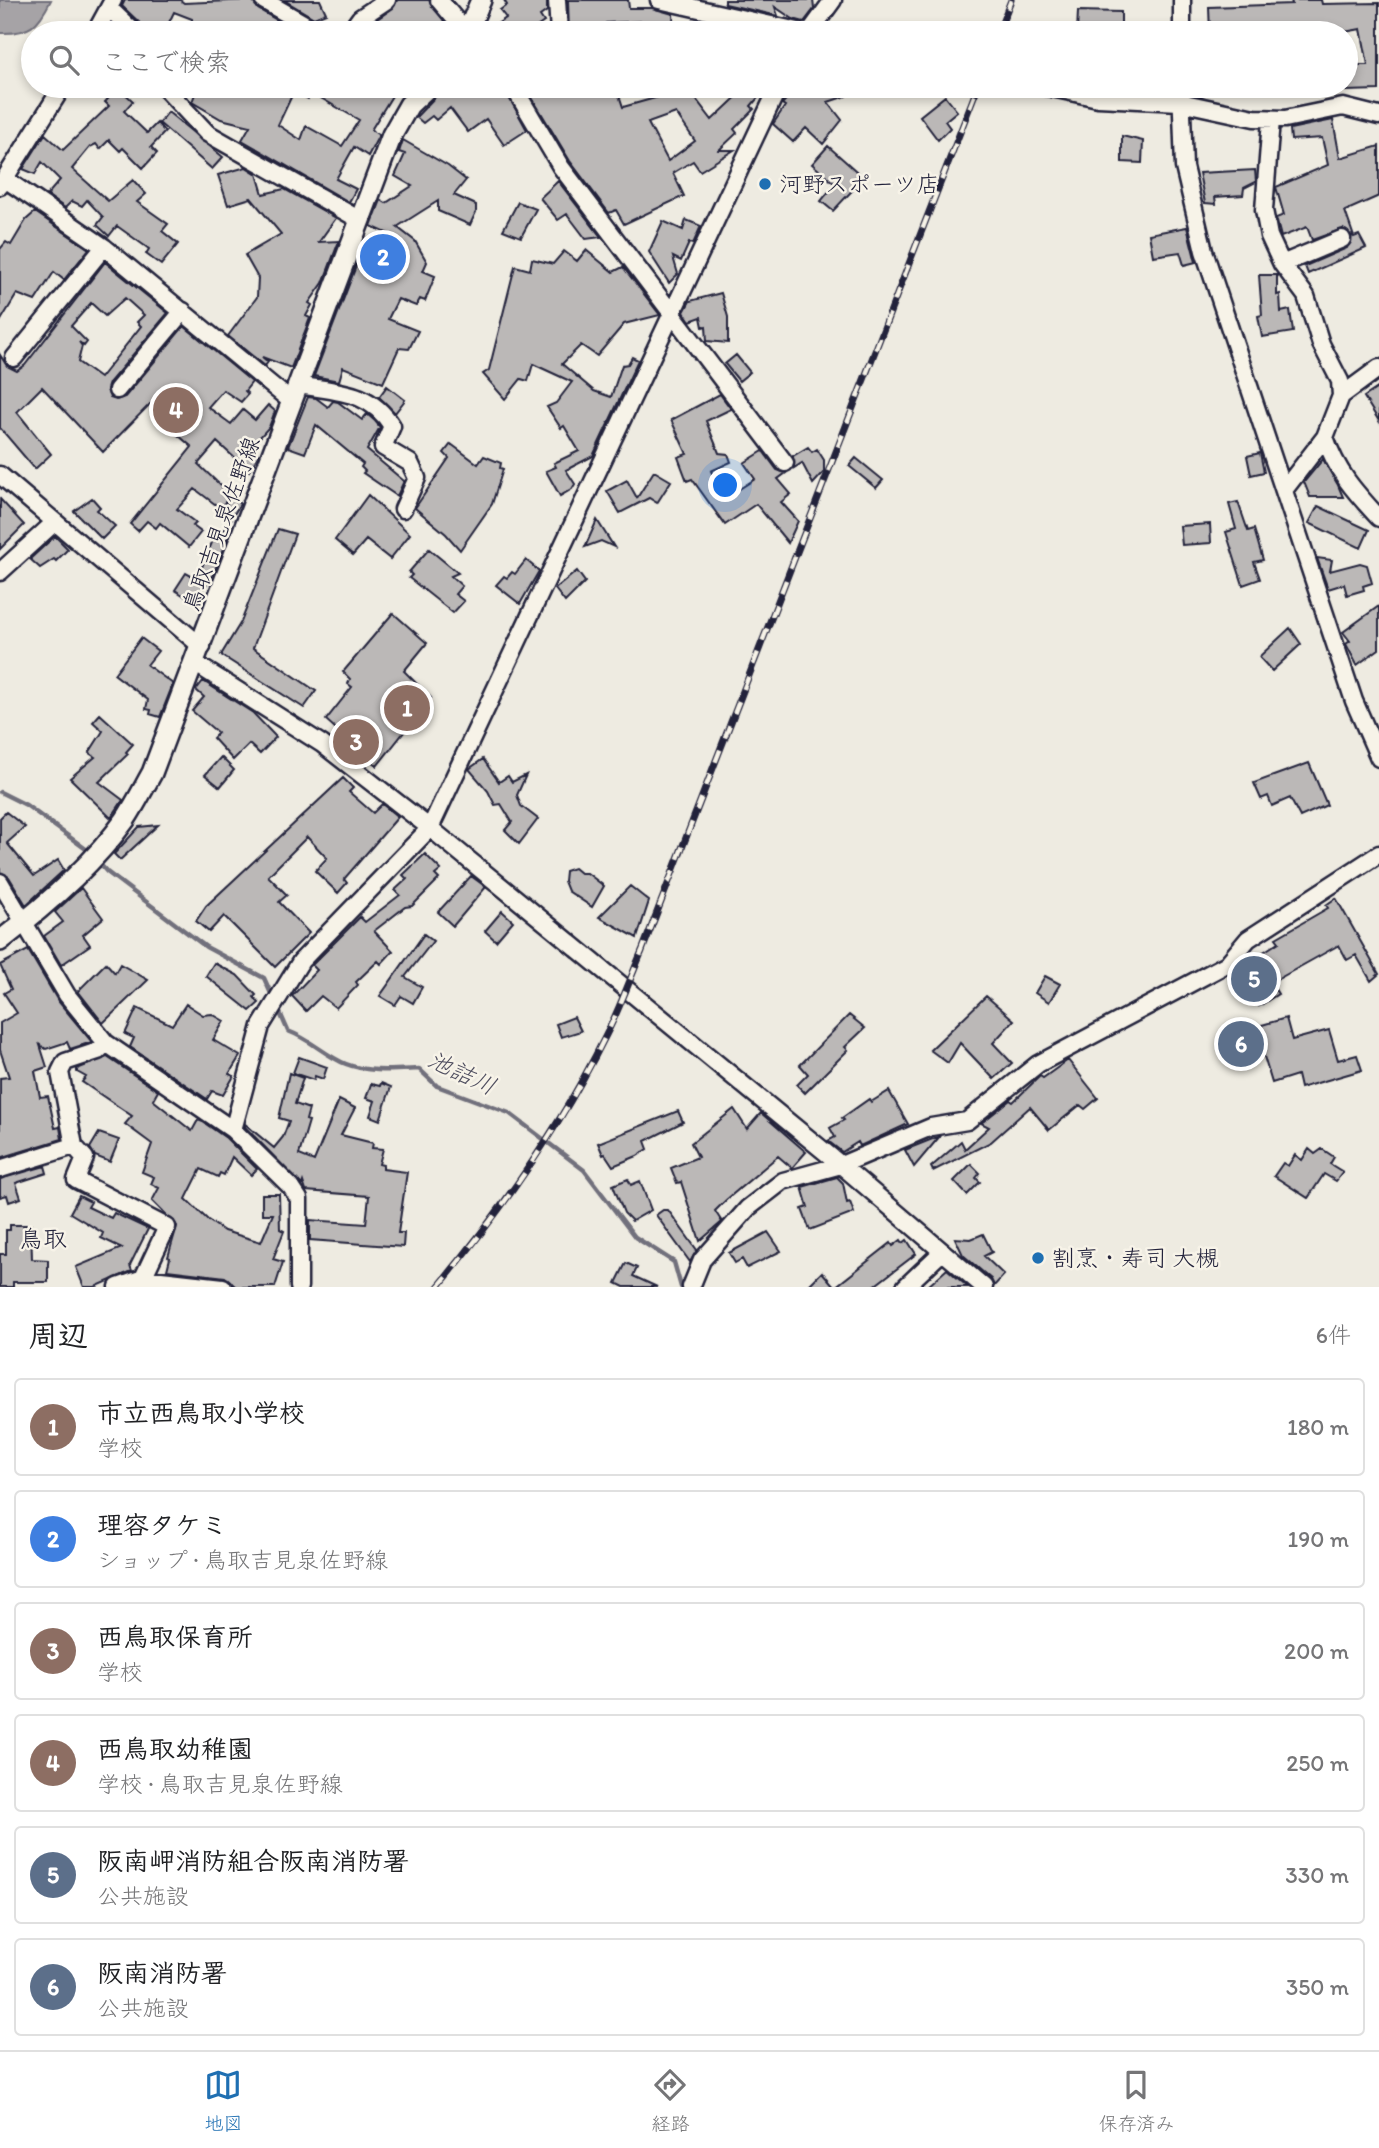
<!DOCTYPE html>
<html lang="ja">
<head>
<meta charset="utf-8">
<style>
	body { margin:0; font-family:Itim,"Klee One",sans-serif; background:#f2f2f2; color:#202124 }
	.you { position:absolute; left:726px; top:486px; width:24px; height:24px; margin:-18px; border:5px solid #fff; border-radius:50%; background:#1a73e8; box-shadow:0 0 0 10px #1a73e833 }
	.badge { display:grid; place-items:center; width:46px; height:46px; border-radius:50%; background:#1f6fb2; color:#fff; font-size:23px; font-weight:700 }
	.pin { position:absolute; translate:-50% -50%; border:4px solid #fff; box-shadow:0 2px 7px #0006 }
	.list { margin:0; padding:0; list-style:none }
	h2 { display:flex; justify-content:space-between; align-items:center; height:91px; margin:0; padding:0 28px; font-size:30px }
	h2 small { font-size:23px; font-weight:400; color:#757577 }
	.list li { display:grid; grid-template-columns:46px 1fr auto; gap:21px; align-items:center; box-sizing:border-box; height:98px; margin:0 14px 14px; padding:0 14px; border:2px solid #e0e0e0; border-radius:7px }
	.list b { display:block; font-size:26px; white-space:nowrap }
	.list p { margin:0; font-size:23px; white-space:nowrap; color:#757577 }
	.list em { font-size:23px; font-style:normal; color:#757577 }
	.icon { flex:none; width:38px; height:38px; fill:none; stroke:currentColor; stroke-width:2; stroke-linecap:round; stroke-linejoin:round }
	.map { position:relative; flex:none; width:1379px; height:1287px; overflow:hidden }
	.search { position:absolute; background:#fff; box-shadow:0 4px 10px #0003; left:21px; right:21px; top:21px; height:77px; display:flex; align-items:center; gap:18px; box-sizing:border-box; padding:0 24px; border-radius:38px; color:#757577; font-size:26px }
	.sheet { height:763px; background:#fff }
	nav { display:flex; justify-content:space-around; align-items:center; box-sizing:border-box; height:98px; border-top:2px solid #e0e0e0; background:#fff; font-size:19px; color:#757577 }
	nav a { display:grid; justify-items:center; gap:4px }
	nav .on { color:#1f6fb2 }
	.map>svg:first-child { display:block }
	.water { fill:#a6a3a6; stroke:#716f7b; stroke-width:2 }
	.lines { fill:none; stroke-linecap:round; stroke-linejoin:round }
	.stream { stroke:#716f7b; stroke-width:4.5 }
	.building { fill:#bbb8b7; stroke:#22223b; stroke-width:2; fill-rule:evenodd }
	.minor-casing { stroke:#22223b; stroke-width:21 }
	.major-casing { stroke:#22223b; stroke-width:24 }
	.minor { stroke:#f7f3e8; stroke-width:16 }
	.major { stroke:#f7f3e8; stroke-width:19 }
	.rail-casing { stroke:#22223b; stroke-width:7 }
	.rail { stroke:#f7f3e8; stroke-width:4.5; stroke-dasharray:13; stroke-linecap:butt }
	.poi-dot { fill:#1f6fb2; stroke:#f7f3e8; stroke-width:2.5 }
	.labels { text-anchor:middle; stroke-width:5; stroke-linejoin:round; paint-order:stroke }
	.poi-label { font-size:23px; fill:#22223b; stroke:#f7f3e8; text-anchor:start }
	.street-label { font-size:23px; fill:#22223b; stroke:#f7f3e8 }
	.water-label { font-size:24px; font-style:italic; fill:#504f60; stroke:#f7f3e8 }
	.neighbourhood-label { font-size:24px; fill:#22223b; stroke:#f7f3e8 }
</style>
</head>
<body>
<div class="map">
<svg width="1379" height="1287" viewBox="0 0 1379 1287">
	<rect width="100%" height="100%" fill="#eeebe1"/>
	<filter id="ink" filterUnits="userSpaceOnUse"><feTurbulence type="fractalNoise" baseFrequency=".0143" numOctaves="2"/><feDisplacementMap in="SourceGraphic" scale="14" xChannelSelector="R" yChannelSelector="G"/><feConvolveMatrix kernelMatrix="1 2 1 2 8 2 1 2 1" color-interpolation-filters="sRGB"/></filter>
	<g filter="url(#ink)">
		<!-- water -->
		<path class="water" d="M0,0H51C38,26 30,34 0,33Z"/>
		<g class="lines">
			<!-- stream -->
			<path class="stream" d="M0,792L26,805L90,852
				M98,862L107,872L206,947L264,978L273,998
				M277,1006L288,1031C310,1039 326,1056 346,1064C369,1073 396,1070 419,1069L437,1086L509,1113L584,1170L635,1237L674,1262L681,1287"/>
		</g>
		<!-- building -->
		<path class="building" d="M125,0H180L184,3L253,0L258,9L299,33H192V19L174,12L164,33H145L142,25L122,6Z
			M284,0H320L326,13L314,18Z
			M397,0H429L453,33H362L367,26L393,8Z
			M504,0H547V11L540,16L544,22L528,33H499L494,26L506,18L500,10L507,5Z
			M568,0H628L629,8H652L673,14L674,33H651L650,21L606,23V33H569Z
			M725,0H813L814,9L804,22L793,19L775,7L778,16L725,4Z
			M1291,0H1321L1322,4L1379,3V90L1346,91V65H1368L1361,29L1339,33H1210L1209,7L1292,4Z
			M1078,11L1121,12V33L1077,32Z
			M715,23L760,33H691V30Z
			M96,86H117L133,101L124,111L147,133L157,123L165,132L151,147L157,153L143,168L123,148L120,151L109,140L100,149L96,144L90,147L72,169L108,201L133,180L146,194L137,202L168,224L162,231L178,244L161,265L146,254L149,249L117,226L109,236L97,225L103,217L87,200L82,206L72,201L65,208L47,195L60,180L42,162L35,174L23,169L45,134L63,150L109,106L105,102L108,99Z
			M198,86H398L371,130L379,135L368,156L354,147L336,179L356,189L349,202L242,140L250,126L221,119L192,102ZM294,91L308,99L312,93L359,120L342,146L306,126L301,140L278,125Z
			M441,86H503L527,130L504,145L486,119L468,132L450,108L436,120L432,116L423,123L416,117L438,94Z
			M525,86H561L560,92L580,86H616L623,107L673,93L671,86H686L712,120L748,86H768L751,106L754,109L734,129L737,133L719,150H734L700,171L693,161L673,173L684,196L624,224L616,210L609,213L570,161ZM676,113L695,141L668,161L648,123Z
			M798,86H845L846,96L828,102L842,120L823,144L806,128L793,142L773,124L785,106L782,104Z
			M945,96L957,111L945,121L950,128L938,140L920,116Z
			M168,112L223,157L212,169L159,123Z
			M1333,120L1340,158L1379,146V196L1345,211L1354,237L1359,235L1366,248L1308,274L1305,266L1347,248L1352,236L1343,229L1312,240L1307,227L1281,237L1276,218L1284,215L1276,187L1328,165L1322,138L1291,140L1290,129Z
			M1122,136L1143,141L1142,163L1122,162Z
			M403,140L448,166L466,180L454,195L476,205V212L470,225L438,211V201L397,227L415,241L427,262L423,271L435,276L425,301L420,299L416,306L398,299L388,319L418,331L409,349L399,348L383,383L343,367L339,381L314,376L366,240L397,238L371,226L381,200L386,203L412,186L395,176L405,154L399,152Z
			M828,146L864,178L833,211L821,201L835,184L812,164Z
			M246,167L257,174L263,194L284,189L336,218L319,242L339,241L323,283L309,303L312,305L306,316L310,318L291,368L262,357L268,362L265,366L228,336L257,297L258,278L245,255L281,234L251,198L228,205L218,175Z
			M1255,170L1256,182L1244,188L1243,195L1215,197L1216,204L1205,203L1199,173Z
			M558,181L601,237L586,239L567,214L558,220L540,198Z
			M518,202L536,209L521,237L503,230Z
			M35,212L89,249L64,280L54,272L35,301L17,294L0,322V249L6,242L11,245L26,220Z
			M686,220L701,226L693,244L689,243L681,261L673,257L678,274L669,283L649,252L663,221L683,230Z
			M1187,227L1196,262L1184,265L1180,252L1153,256L1149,234Z
			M586,250L613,272L623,267L660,315L624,324L597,356L581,345L562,364L594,391L611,397L622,365L628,364L632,357L638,360L593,456L566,470L575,484L572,489L560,496L546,471L556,467L554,463L579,451L564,426L561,428L547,407L556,403L572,382L533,364L528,381L521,379L505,399L483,374L489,370L515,266L530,270L532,259L553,264L564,251L577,261Z
			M105,262L168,313L109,383L107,389L110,398L116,400L125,397L184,326L252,382L245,391L248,394L241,402L223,390L208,407L231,424L243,410L255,420L268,405L275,411L269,427L251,447L259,455L249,471L217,442L198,464L240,504L230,521L223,514L230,497L220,508L195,489L177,509L196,523L193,526L201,532L189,547L160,523L156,528L147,521L138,531L130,524L192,447L165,424L169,420L150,404L103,452L42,387L17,412L51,454L35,469L0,428V355L7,366L17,371L25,365ZM125,298L144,315L137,322L141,326L100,378L78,362L82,346L79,342L84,346L87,342L71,326L91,303L105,316Z
			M1259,275H1277V295L1280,294L1281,312L1290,310L1293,332L1262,337L1258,316L1262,315Z
			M721,293L728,317V343L707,341L706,326L703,327L701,317L690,321L684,312L690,301Z
			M736,355L750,372L739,381L725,364Z
			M387,386L405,400L395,413L379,397Z
			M1379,387V421L1364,397Z
			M720,394L731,409L706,421L719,453L728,454L731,462L711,471L725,498L755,479L744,463L763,451L777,470L786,473L778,479L791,494L781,502L798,521L788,543L756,504L725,525L692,479L687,481L678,457L687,454L671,420Z
			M308,397L316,398L328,407L333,401L338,402L362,420L367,414L375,421L380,427L367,450L404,481L397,496L363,473L365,471L361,467L363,464L316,425L305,453L288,447Z
			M451,444L478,464L484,456L501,463L500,468L503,469L492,504L460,550L446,534L415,508L449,458L444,453Z
			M808,447L812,452L817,449L824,460V472L813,484L802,463L794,468L793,456Z
			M1260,453L1264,472L1251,475L1247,456Z
			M856,458L883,480L876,488L849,466Z
			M1323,459L1338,485L1343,497H1310L1304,482Z
			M654,471L671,481L657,503L649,498L620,513L607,491L627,480L637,498Z
			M368,495L410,534L390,559L366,540L353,555L335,540Z
			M92,498L100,507L97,510L115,526L102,539L74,511Z
			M0,499L24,525L0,549Z
			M1238,502L1248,531L1254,529L1263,560L1254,562L1260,579L1243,585L1226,532L1236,529L1229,504Z
			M1318,506L1369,530L1361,548L1309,523Z
			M597,520L614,547L601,541L585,547Z
			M1210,524L1211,543L1182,545L1180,526Z
			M224,529L230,531L213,575L194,602L175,590L186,573L197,579L213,540L215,541Z
			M278,529L295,534L253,648L316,691L304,708L221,655L241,622Z
			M55,536L68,549L56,561L54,559L40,568L30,559Z
			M429,549L458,573L451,576L462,586L455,594L464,601L453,613L409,578L412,575L409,572Z
			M1317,558L1332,560L1330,571L1360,563L1367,565L1372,583L1363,586L1364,590L1347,595L1344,584L1328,589Z
			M526,560L539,571L520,604L496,585L504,576L507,578L512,572L515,574Z
			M577,571L585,582L565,602L555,589Z
			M1379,606V649L1357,665L1346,644L1350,641L1343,632Z
			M393,613L427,643L404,671L431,698L377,766L326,720L352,687L348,684L350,679L343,672Z
			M1290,628L1301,644L1272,671L1260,658L1261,655Z
			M141,638L158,651L147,665L173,684L160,717L150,714L151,710L146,709L148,700L114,674Z
			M203,681L253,713L276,737L260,754L249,744L233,760L213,738L218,733L192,711L204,697L196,690Z
			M100,714L133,744L126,752L128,754L99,782L123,800L111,818L70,778L95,757L89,753L103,731L93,722Z
			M221,757L234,770L220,787L205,775Z
			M483,759L499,782L508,776L512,782L526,775L517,795L521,806L538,819L519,844L505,830L512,822L501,804L495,805L488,791L469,769Z
			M1309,763L1327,805L1300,817L1290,798L1272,806L1268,796L1261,799L1254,783Z
			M343,778L353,788L349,792L373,813L382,804L398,817L344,879L347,883L338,893L315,871L327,858L307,837L268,876L287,895L279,902L309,933L275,967L224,916L209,932L196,921L206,906Z
			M6,812L25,827L7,843L34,876L58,860L64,870L26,905L9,877L0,872V818Z
			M158,825L120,860L114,854L139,827Z
			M425,854L441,870L435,875L439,879L412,906L405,907L374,931L393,951L381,964L378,961L356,982L358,985L336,1008L321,996L306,1011L292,996L317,970L312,965L360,917L365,922L400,895L395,890L407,879L403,875Z
			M574,868L580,873H587L604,886L592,907L568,891L564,881L565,871Z
			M471,876L486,887L453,926L438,912Z
			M630,886L649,901L637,938L599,917Z
			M81,888L103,918L83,935L90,945L61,965L44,936L63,922L55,912Z
			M1336,898L1379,974L1371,981L1356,955L1347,960L1339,945L1271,983L1278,994L1259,1006L1237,969L1279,942L1276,938L1328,908L1326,905Z
			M502,911L513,921L496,941L485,931Z
			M424,934L433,941L405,977L422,987L413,1003L401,996L395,1005L380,996Z
			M28,950L58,1001L92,1042L70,1049L67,1042L46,1049L40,1045L47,1067L35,1071L40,1097L48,1096L55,1128L60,1127L62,1139L0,1158V1078L9,1077L0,1050V1023L17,1013L4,993L11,989L0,965Z
			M106,963L115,973L120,964L148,980L103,1023L78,991Z
			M214,963L237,975L256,995L254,997L259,1003L250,1011L206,976Z
			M1045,976L1060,984L1049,1002L1035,993Z
			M986,996L1014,1020L993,1043L1012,1063L994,1079L960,1043L948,1063L930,1050Z
			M186,1004L203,1015L212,1014L224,1021L213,1040L240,1056L229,1074L234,1076L223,1095L212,1091L207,1099L130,1047L134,1038L125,1034L137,1008L172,1025Z
			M849,1015L865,1028L845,1047L848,1050L805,1093L797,1085L808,1074L800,1065Z
			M574,1017L581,1031L561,1037L556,1024Z
			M1286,1018L1292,1040L1329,1030L1338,1060L1357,1055L1362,1070L1300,1088L1297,1075L1272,1083L1255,1027Z
			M107,1057L158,1091L153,1100L192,1131L198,1120L203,1122L226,1138L257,1169L251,1175L232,1157L224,1175L220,1173L218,1177L201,1169L186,1199L208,1220L224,1231L261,1242L273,1214H262V1194H279L280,1229L284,1231L273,1259L283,1262L275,1287H236L225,1277L167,1270L170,1258L168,1257L177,1226L152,1201L159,1188L151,1184L154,1177L142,1172L152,1144L125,1124L132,1116L82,1082L86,1077L77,1072V1069Z
			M299,1057L327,1067L323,1079L315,1076L314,1080L293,1073Z
			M1068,1060L1098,1098L1085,1109L1080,1105L1049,1130L1030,1107L991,1142L933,1171L931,1167L961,1141L965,1149L989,1127L981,1123L984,1121L1010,1100L1013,1102L1040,1076L1043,1078Z
			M289,1073L303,1078L295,1104L309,1109L306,1120L309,1121L299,1155L314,1161L339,1100L355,1108L341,1135L373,1143L372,1148L383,1149L379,1164L383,1165V1169L407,1172L398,1233H404L403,1247L310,1240V1220L366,1224L369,1196L306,1191L303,1182L302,1185L245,1127V1124L274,1148L283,1137L289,1121L279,1118Z
			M381,1083L391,1087L380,1120L370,1116L375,1101L366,1098L371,1084L380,1086Z
			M889,1091L908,1124L860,1146L858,1142L842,1152L828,1141L835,1137L830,1128L844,1120L842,1118L869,1099L871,1102Z
			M734,1109L747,1129L761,1113L806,1152L792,1168L778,1156L726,1200L715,1211L722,1222L700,1241L681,1182L677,1183L671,1168L698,1157L691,1143Z
			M678,1111L683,1122L645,1141L648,1149L637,1156L613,1166L605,1154L603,1155L598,1143Z
			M99,1133L119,1140L110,1162L95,1156L90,1148Z
			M940,1136L914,1167L905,1150Z
			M1309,1149L1315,1154L1322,1149L1334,1157L1330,1164L1343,1172L1336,1181L1324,1174L1308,1198L1274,1176L1283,1163L1288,1166L1295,1155L1302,1160Z
			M971,1164L980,1173L976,1178L980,1182L967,1195L954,1181Z
			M45,1166L47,1173L16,1183L21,1198L9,1202L7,1195L0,1197V1179Z
			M837,1177L843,1183L847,1203L850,1202L854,1213L810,1230L802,1209L808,1207L802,1187Z
			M628,1179L631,1185L640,1181L651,1210L632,1221L624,1213L613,1185Z
			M79,1196L91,1202L88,1207L111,1218L114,1213L148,1229L130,1265L132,1271L95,1287H84L76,1267L122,1248L101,1238L103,1233L70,1213Z
			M663,1210H668L697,1250L690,1262L656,1215Z
			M10,1225H31L32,1259L48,1260V1282H13V1287H0V1254H6V1230H10Z
			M768,1232L781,1251L747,1268L742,1259L735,1263L729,1253Z
			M983,1234L992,1252L984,1256L1004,1275L994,1286L991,1279L963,1255L955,1238L971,1239Z
			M901,1240L903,1243L907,1240L916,1254L873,1287H807L822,1272L835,1287L891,1243L893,1246Z
			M626,1263L637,1268L633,1276L657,1287H624L616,1283Z
			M947,1269L968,1287H927Z"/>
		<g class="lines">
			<defs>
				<path id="minor" d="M263,0L320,33
					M439,0L467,33
					M557,0L559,33
					M659,0L807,33
					M109,8L135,33
					M95,33L113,0
					M349,33L360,18L387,0
					M809,33L833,0
					M1182,33V0
					M163,86L207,133L360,220
					M513,86L561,167L785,463
					M1043,86L1098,98L1180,102L1254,118L1285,119L1343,107L1379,116
					M1181,86L1184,167L1204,251L1354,701L1379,758
					M1271,120L1264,210L1269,236L1282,264L1306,296L1321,344L1340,381L1341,396
					M5,179L104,247L292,402
					M0,186L63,86
					M1282,264L1342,239
					M14,358L104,247
					M299,385C337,392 370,390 392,426L383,447L410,463L417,478L403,509
					M117,390L183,311
					M1325,437C1336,471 1355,492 1379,518
					M0,475L202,647
					M1284,490L1325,437L1341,396L1379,368
					M0,572L55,522
					M196,664L322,744L430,828L841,1165L984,1287
					M0,882L67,995L106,1043L233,1130L291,1187L299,1199V1287
					M106,1043L98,1051L65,1062L60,1072L74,1146L85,1158L76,1180L167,1227L143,1278
					M233,1130L261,1026L301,961L430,828L779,86
					M0,1169L74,1146
					M118,1287L143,1278L223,1287
					M691,1287L702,1260L748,1208L783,1181L841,1165L931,1127L967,1121L1038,1064L1227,964L1248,939L1379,854
					M905,1287L941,1253"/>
				<path id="major" d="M467,33L481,0
					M0,941C44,907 92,866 125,820C135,805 143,789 152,773L392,135L409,105L429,86"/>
			</defs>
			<!-- minor casing -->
			<use href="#minor" class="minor-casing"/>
			<!-- major casing -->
			<use href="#major" class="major-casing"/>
			<!-- minor -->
			<use href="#minor" class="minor"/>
			<!-- major -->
			<use href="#major" class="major"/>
			<defs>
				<path id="rail" d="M998,33L1011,0
					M438,1287C503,1209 561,1126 606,1035C620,1008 630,979 642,951L978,86"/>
			</defs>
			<!-- rail casing -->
			<use href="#rail" class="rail-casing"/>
			<!-- rail -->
			<use href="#rail" class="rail"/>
		</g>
	</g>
	<!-- markers -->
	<g class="poi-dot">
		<circle cx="765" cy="184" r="7"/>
		<circle cx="1038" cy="1258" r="7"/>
	</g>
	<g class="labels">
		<!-- poi labels -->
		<g class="poi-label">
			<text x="779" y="192">河野スポーツ店</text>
			<text x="1052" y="1266">割烹・寿司 大槻</text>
		</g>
		<!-- street labels -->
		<g class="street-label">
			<text transform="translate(221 524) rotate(-70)" y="8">鳥取吉見泉佐野線</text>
		</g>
		<!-- water labels -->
		<g class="water-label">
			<text transform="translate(462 1073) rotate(25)" y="8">池詰川</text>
		</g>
		<!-- neighbourhood labels -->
		<g class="neighbourhood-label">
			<text x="43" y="1247">鳥取</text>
		</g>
	</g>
</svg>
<div class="you"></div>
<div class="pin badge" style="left:407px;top:708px;background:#8d6e63">1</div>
<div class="pin badge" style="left:383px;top:257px;background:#3f7fe0">2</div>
<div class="pin badge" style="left:356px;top:742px;background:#8d6e63">3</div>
<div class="pin badge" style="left:176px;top:410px;background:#8d6e63">4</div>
<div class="pin badge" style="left:1254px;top:979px;background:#5c6f8a">5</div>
<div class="pin badge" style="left:1241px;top:1044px;background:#5c6f8a">6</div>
<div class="search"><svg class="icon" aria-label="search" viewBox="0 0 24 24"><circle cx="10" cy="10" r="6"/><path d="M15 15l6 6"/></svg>ここで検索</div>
</div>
<section class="sheet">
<h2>周辺<small>6件</small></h2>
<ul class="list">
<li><span class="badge" style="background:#8d6e63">1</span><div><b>市立西鳥取小学校</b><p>学校</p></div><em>180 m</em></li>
<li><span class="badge" style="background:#3f7fe0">2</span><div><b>理容タケミ</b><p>ショップ · 鳥取吉見泉佐野線</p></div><em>190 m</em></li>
<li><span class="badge" style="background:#8d6e63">3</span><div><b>西鳥取保育所</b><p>学校</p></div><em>200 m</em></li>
<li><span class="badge" style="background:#8d6e63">4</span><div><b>西鳥取幼稚園</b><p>学校 · 鳥取吉見泉佐野線</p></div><em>250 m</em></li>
<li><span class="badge" style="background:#5c6f8a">5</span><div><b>阪南岬消防組合阪南消防署</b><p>公共施設</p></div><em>330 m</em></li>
<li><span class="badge" style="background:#5c6f8a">6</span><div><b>阪南消防署</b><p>公共施設</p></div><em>350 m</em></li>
</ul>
</section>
<nav>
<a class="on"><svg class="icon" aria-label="map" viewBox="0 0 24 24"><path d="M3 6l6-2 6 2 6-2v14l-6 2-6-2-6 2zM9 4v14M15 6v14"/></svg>地図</a>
<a><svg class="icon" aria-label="directions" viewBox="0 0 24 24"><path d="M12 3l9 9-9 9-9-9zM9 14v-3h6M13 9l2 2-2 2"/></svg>経路</a>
<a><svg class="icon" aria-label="saved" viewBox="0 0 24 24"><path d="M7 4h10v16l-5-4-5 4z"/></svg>保存済み</a>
</nav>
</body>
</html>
